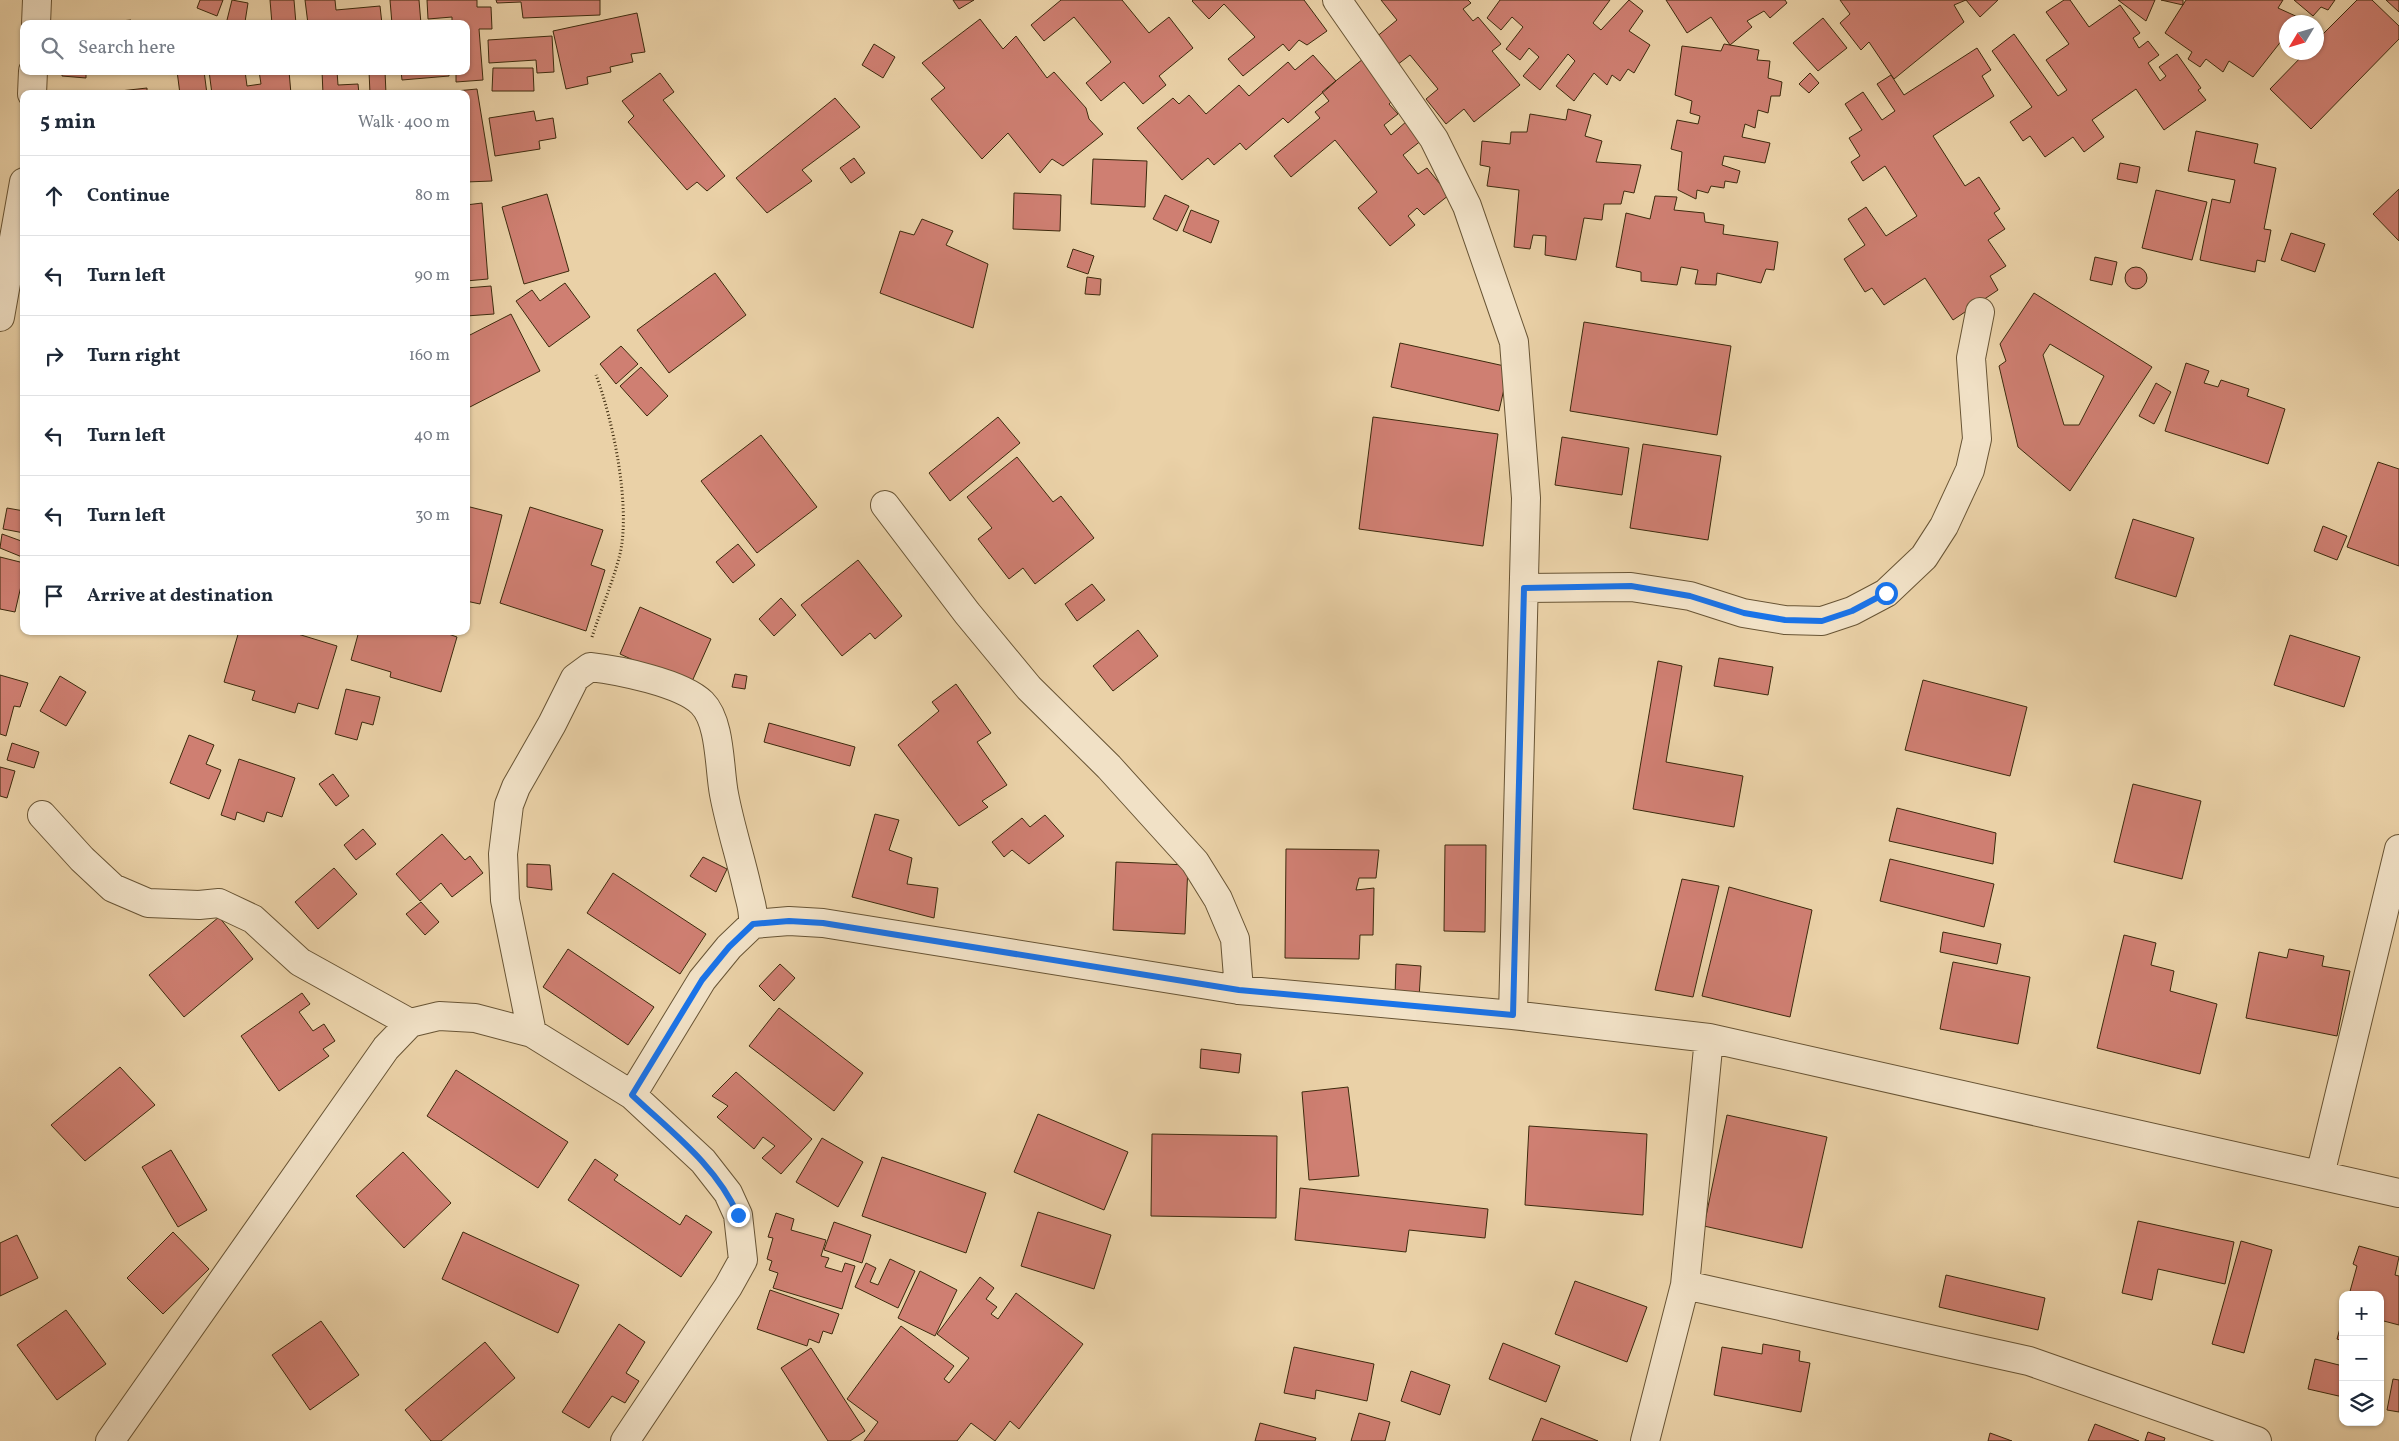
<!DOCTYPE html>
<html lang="en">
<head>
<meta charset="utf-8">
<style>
	body { margin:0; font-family:Vollkorn,serif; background:#f2f2f3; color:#1f2937 }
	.controls { position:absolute; right:15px; bottom:15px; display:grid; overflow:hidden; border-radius:10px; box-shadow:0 1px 4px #0004 }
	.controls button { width:45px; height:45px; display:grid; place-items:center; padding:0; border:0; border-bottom:1px solid #e0e1e3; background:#fff; color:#1f2937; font:25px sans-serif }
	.compass { position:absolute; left:2279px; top:15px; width:45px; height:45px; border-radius:50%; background:#fff; box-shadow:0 1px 4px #0004; rotate:232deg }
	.stop { position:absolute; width:15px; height:15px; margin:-11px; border:4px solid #1a73e8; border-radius:50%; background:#fff }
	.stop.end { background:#1a73e8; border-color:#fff; box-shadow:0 1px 5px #0008 }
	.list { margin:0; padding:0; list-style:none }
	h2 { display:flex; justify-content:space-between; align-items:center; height:65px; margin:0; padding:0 20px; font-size:21px }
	h2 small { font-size:16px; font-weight:400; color:#747a83 }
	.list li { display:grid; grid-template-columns:32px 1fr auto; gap:15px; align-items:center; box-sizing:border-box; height:80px; padding:0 20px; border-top:1px solid #e0e1e3 }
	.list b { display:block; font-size:19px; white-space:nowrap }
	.list em { font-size:16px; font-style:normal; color:#747a83 }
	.icon { flex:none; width:28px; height:28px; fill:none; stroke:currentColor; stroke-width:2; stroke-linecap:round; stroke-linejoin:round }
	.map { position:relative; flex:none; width:2399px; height:1441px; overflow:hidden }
	.search { position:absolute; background:#fff; box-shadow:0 1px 4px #0004; left:20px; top:20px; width:450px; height:55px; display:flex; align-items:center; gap:12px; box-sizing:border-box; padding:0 18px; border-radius:10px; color:#747a83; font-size:19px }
	.panel { position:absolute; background:#fff; box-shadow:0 1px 4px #0004; left:20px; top:90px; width:450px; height:545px; border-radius:10px }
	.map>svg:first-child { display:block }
	.building { fill:#cf7f72; stroke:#3d2a0d; fill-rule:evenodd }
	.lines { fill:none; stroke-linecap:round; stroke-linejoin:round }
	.minor-casing { stroke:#685434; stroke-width:30 }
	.path { stroke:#3d2a0d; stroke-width:3; stroke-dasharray:1 2.5; stroke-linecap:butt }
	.minor { stroke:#f1e1c6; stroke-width:28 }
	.route { stroke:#1a73e8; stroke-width:6 }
</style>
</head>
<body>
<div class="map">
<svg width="2399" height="1441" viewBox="0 0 2399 1441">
	<rect width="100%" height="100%" fill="#ead1a7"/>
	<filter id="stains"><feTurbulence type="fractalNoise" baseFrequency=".004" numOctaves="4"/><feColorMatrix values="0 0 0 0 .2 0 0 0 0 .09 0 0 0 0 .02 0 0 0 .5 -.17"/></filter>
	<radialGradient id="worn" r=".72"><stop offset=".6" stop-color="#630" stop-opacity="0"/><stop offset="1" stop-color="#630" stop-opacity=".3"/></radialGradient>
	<!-- building -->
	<path class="building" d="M200,0H223L217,16L197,8Z
		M232,0L248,3L245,22L266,24H226Z
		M270,0H294L296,24H272Z
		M305,0H335L336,10L380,6L382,24H308Z
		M390,0H419L421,24H392Z
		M427,0H477V7H491L492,29H479L483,80L456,82V71H466V24H452V17L428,19Z
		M496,0H600V15L523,18L521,2L497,3Z
		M953,0H974L959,9Z
		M1061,0H1122L1149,33L1169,17L1193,48L1159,76L1166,85L1143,104L1124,82L1101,101L1086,83L1111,62L1074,17L1044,41L1031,25Z
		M1193,0H1304L1327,31L1307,45L1299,40L1289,51L1283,44L1243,76L1228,59L1255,37L1224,4L1209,19L1192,1Z
		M1381,0H1468L1471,3L1463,9L1473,21L1478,17L1501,44L1492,51L1520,85L1474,122L1464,109L1446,124L1426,99L1438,89L1410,55L1397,65L1375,38L1397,20Z
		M1500,0H1610L1593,23L1601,30L1629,0L1643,11L1629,31L1650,45L1634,73L1628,69L1620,81L1612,75L1607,85L1594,73L1574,101L1556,86L1575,61L1568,54L1540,90L1523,76L1539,57L1529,48L1520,60L1506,49L1523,27L1512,17L1501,30L1487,18Z
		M1666,0H1785L1787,3L1770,18L1764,11L1747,21L1752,27L1730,45L1711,17L1687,33Z
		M1840,0H1998L1980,17L1966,0L1954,5L1964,22L1894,79L1869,42L1861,50L1840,23L1850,14Z
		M2064,0H2070L2089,27L2120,5L2140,33L2133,38L2139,48L2148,41L2159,55L2148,63L2160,81L2166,76L2159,67L2177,54L2201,88L2198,90L2206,100L2164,130L2136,89L2092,120L2104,137L2084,152L2073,137L2045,157L2030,136L2023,141L2010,122L2032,107L1992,51L2014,34L2058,96L2067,90L2046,60L2069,44L2046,12Z
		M2118,0H2155L2146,21Z
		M2161,0H2183V5Z
		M2186,0H2283L2278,8L2300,18L2297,22H2286V35L2253,77L2229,61L2223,72L2206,59L2200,67L2188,59L2192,52L2165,33Z
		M2294,0H2335L2328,10L2321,7L2313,16Z
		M2357,0H2372L2399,26V39L2311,129L2270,89L2306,52H2316V41Z
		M2386,0H2399V12Z
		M637,13L645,52L631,54L633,62L610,67L611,72L587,77L588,84L566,89L553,31Z
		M1823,18L1847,48L1818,71L1793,43Z
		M980,19L1003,49L1016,36L1047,78L1054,72L1086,108L1089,119L1103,134L1063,166L1052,159L1040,173L1008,133L982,159L931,99L945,88L922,63Z
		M131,20L132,24H89Z
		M552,36L554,72L537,73L536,60L489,63L488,40Z
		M874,44L895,57L883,78L862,65Z
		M1724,44L1759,50L1757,60L1770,61L1768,78L1782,82L1780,96H1771L1768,113L1758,110L1755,128L1745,124L1742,137L1770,143L1765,163L1724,156L1722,165L1740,171L1737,183L1725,181L1724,188L1711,186L1708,193L1697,190L1696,199L1678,190L1682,152L1671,149L1677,120L1698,124L1700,116L1690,113L1692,101L1675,95L1682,46L1721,51Z
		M1977,48L1991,70L1982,76L1994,96L1933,136L1965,186L1979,177L2000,209L1994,213L2005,229L1988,240L2006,266L1990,276L1998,290L1953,320L1925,278L1884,305L1872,288L1865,292L1844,259L1865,245L1848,219L1866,207L1886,236L1917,216L1885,166L1863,181L1851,162L1860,156L1849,138L1862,130L1845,104L1863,92L1882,120L1895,111L1877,84L1891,75L1904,95Z
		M1313,55L1336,81L1288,123L1283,118L1246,150L1240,143L1214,165L1208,158L1182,180L1137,128L1173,98L1179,104L1189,95L1206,114L1239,85L1249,96L1288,62L1295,70Z
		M1363,59L1395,98L1389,104L1398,114L1384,125L1391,135L1407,121L1422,140L1403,155L1418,174L1427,168L1449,195L1424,215L1417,208L1408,216L1415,225L1390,246L1358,208L1377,192L1335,140L1291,177L1274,156L1320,118L1315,112L1329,101L1322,92Z
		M493,68H533L534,91H492Z
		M62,71H86V78L62,76Z
		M177,71H204L207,94H180Z
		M209,71H245L247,86L261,84L259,71H289L291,94H212Z
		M322,71H337L338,85L358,84L359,94H323Z
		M369,71H385L386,94H370Z
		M401,71H449V76L402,80Z
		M660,73L674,92L663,100L725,176L707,191L697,182L687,190L628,122L634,116L622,101Z
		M1810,73L1819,83L1809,93L1799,84Z
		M147,88V94H120V91Z
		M477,89L492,181L466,182V94H424Z
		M835,98L860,127L802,170L812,181L767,213L736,178Z
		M1568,109L1591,115L1585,136L1602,141L1596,162L1641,165L1634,193L1624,191L1621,204H1604L1602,220L1584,218L1576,260L1545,255L1546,236L1533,235L1530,249L1514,247L1519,190L1487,186L1490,167L1480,165L1482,141L1510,144L1511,132H1527L1530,114L1566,120Z
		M534,111L536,121L553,118L556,138L539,141L540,149L495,156L489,118Z
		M2196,131L2258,144L2254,163L2276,168L2264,229L2271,230L2265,262L2257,260L2255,272L2200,260L2212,199L2230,203L2235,180L2188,171Z
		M854,158L865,173L851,183L840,168Z
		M1093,159L1147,161L1145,207L1091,204Z
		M2120,163L2140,167L2137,183L2117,179Z
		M2399,189V241L2373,214Z
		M2156,190L2207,202L2192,260L2142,248Z
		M1014,193L1061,195L1060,231L1013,229Z
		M547,194L569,271L524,284L502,207Z
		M1165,195L1189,206L1177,231L1153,219Z
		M1655,196L1677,197L1674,210L1704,213L1705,222L1724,225L1723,234L1778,242L1774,270L1766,269L1761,283L1717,273L1716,285L1695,284L1698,270L1681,267L1677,285L1641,281V272L1616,267L1626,213L1650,219Z
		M482,203L488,279L466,281V205Z
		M1191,210L1219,221L1211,243L1183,231Z
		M922,219L953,231L946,245L988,264L973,328L880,293L900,231L914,235Z
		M2291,233L2325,244L2315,272L2281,260Z
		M1073,249L1094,256L1088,274L1067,267Z
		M2095,257L2117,262L2112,285L2090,280Z
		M2125 278a11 11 0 1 1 22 0a11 11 0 1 1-22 0Z
		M715,273L746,315L669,373L637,330Z
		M1087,277L1101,279L1100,295L1085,294Z
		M565,283L590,317L549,347L516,301L532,290L540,301Z
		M491,286L494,314L466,316V288Z
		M2034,293L2152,367L2070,491L2018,447L1999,366L2006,361L2000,344ZM2050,344L2104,376L2079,425H2064L2043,355Z
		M511,314L540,371L466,409V337Z
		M1584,322L1731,346L1717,435L1570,411Z
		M1400,343L1509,367L1499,411L1391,387Z
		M621,346L638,364L616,384L600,364Z
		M2186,363L2209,371L2204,383L2218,387L2221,380L2249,389L2247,396L2285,409L2268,464L2165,431Z
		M641,367L668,396L647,416L620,386Z
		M2156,383L2171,392L2154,424L2139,416Z
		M998,417L1020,443L950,501L929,473Z
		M1373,417L1498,434L1483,546L1359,529Z
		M761,435L817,507L757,553L701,481Z
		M1562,437L1629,448L1622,495L1555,485Z
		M1643,444L1721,456L1708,540L1630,528Z
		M1017,457L1053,502L1061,496L1094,538L1035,584L1023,568L1009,579L978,539L992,528L967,497Z
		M2378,462L2399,469V566L2347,547Z
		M466,506L502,515L480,604L466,601Z
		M530,507L603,530L591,565L605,570L586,631L500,603Z
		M7,508L24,511V533L3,529Z
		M2133,519L2194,538L2176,597L2115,578Z
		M2323,526L2347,536L2337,560L2314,551Z
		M2,534L24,542L22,557L0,548Z
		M738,544L755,565L733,583L716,562Z
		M0,557L24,563V573L15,612L0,609Z
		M858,560L902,616L875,639L870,633L842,656L801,605Z
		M1092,584L1105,600L1077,621L1065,604Z
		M781,598L796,615L774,636L759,619Z
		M640,607L711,639L690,686L620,654Z
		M1138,630L1158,656L1113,691L1093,666Z
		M239,631H288L337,646L318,709L298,703L295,713L252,700L255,691L224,682Z
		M359,631H440L457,637L441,692L390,677L391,672L351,660Z
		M2290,635L2360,657L2344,707L2274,685Z
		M1719,658L1773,667L1768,695L1714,686Z
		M1658,661L1682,666L1666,762L1743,776L1734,827L1633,809Z
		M735,674L747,676L745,689L732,687Z
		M0,675L28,683L20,707L14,706L6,736L0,734Z
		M60,676L86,692L66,726L40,711Z
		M1923,680L2027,707L2010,776L1905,750Z
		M956,684L991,733L977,742L1007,785L982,801L988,807L959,826L898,745L939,711L932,702Z
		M346,689L380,697L373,725L362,722L357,740L335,734Z
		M769,723L855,747L850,766L764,742Z
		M189,735L214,745L206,764L221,770L209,799L170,783Z
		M12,743L39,752L34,768L7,760Z
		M239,759L295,778L282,817L267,812L264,822L237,812L235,820L221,815Z
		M0,767L15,771L7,798L0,796Z
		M333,774L349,796L336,806L319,784Z
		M2133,784L2201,801L2182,879L2114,862Z
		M1897,808L1996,833L1993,864L1889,841Z
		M875,814L899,820L889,850L912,858L907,884L938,888L934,918L852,897Z
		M1045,815L1064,836L1029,864L1012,850L1004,857L992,842L1022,818L1030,827Z
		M363,829L376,844L356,860L344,845Z
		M442,834L465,860L470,856L483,873L452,897L441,883L420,901L396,874Z
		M1445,845H1486L1485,932L1444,931Z
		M1286,849L1379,850L1376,878H1359L1356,890L1374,888L1373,935H1360L1359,959L1285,958Z
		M703,857L727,869L716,892L690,876Z
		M1890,859L1994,884L1984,927L1880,901Z
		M1116,862L1188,865L1185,934L1113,930Z
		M527,864L550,865L552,890L527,887Z
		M334,868L357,894L318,929L295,902Z
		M613,873L706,934L680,974L587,913Z
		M1682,879L1719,886L1693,997L1655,990Z
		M1729,887L1812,910L1790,1017L1702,996Z
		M421,902L439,922L425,935L406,914Z
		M219,917L253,959L184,1017L149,975Z
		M1943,932L2001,944L1997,964L1940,952Z
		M2124,935L2156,943L2151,965L2174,971L2170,991L2217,1004L2200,1074L2097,1048Z
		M568,949L654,1007L628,1045L543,987Z
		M2289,949L2324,956L2322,966L2350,971L2337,1036L2246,1018L2259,952L2287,958Z
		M1953,962L2030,977L2018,1044L1940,1029Z
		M780,964L795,978L774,1001L759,986Z
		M1396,964L1421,966L1419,998L1395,996Z
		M302,993L310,1004L299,1012L313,1031L324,1024L335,1041L323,1049L329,1056L279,1091L241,1036Z
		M779,1008L863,1073L834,1111L749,1046Z
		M1201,1049L1241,1054L1239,1073L1200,1068Z
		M120,1067L155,1105L85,1161L51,1125Z
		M456,1070L568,1142L538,1188L427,1116Z
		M736,1072L812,1139L781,1174L762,1158L775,1146L763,1137L754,1149L717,1117L728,1106L712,1096Z
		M1348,1087L1359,1176L1309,1180L1302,1092Z
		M1038,1114L1128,1152L1104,1210L1014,1172Z
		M1727,1115L1827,1137L1802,1248L1704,1226Z
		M1529,1126L1647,1134L1643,1215L1525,1205Z
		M1152,1134L1277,1136L1276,1218L1151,1216Z
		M822,1138L863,1162L838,1207L796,1182Z
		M171,1150L207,1210L178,1227L142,1167Z
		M403,1152L451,1203L404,1248L356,1196Z
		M882,1157L986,1193L966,1253L862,1216Z
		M595,1159L618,1175L614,1180L680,1225L686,1215L712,1232L681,1277L568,1200Z
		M1300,1188L1488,1209L1485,1238L1409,1230L1406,1252L1295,1240Z
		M1038,1212L1111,1235L1094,1289L1021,1266Z
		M776,1213L794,1219L791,1230L826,1240L821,1256L829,1258L825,1267L842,1272L845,1263L855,1266L842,1309L773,1288L778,1273L769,1270L772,1261L767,1259L773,1238L768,1237Z
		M2138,1221L2234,1242L2225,1284L2158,1269L2152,1300L2122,1293Z
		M834,1222L871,1235L862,1263L824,1250Z
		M173,1232L209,1269L163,1314L127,1278Z
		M463,1232L579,1285L558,1333L442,1279Z
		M17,1235L38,1278L0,1296V1243Z
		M2241,1241L2272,1250L2244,1353L2212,1344Z
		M2359,1246L2399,1257L2395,1275L2399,1276V1325L2380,1320V1295H2349L2357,1266L2353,1264Z
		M890,1259L915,1271L898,1308L855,1287L866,1263L876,1268L870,1282L878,1285Z
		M920,1271L957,1290L935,1336L898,1318Z
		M1946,1275L2045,1298L2038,1330L1939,1307Z
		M980,1277L994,1288L986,1299L997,1307L991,1314L998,1319L1016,1293L1083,1344L1019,1429L1010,1421L995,1441L971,1423L957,1441H864L878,1422L847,1399L901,1326L954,1366L944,1379L949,1383L969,1358L937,1334Z
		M1575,1281L1647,1307L1627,1362L1555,1334Z
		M770,1290L839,1314L832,1334L823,1331L819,1343L809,1339L807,1346L757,1329Z
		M66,1310L106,1364L57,1400L17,1345Z
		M2343,1318V1341L2337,1339Z
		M321,1321L359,1375L310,1410L272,1355Z
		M619,1324L645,1342L626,1373L639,1381L625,1403L612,1396L589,1428L562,1412Z
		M485,1342L515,1378L441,1441H431L405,1410Z
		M1503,1343L1560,1366L1546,1402L1489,1379Z
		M1763,1344L1800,1351L1799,1361L1810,1363L1801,1412L1714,1395L1722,1347L1762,1354Z
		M1294,1347L1374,1364L1367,1401L1316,1390L1315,1399L1284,1393Z
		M811,1348L865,1431L850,1441H828L781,1368Z
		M2315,1359L2343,1366V1397L2308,1389Z
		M1411,1371L1450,1385L1440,1415L1401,1401Z
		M2393,1379L2399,1380V1412L2387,1410Z
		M1359,1413L1390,1422L1385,1441H1351Z
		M1541,1418L1598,1441H1532Z
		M1260,1423L1316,1438L1315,1441H1255Z
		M2095,1424L2139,1441H2088Z
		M2148,1432L2165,1438L2164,1441H2145Z
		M1990,1433L2012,1441H1988Z"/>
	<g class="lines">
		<defs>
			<path id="minor" d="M1337,0L1434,139L1467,206L1514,342L1526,498L1513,1015
				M36,24L37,0
				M32,94L33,71
				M0,317L24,182
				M885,505L967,613L1029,688L1109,767L1195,862L1218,899L1235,939L1239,990
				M1524,588L1631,587L1690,596L1743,613L1785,620L1822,621L1852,611L1886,593L1924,557L1944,526L1970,470L1977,439L1971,358L1980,312
				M42,815L82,859L113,888L148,903L199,905L219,903L253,919L300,962L410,1023
				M532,1033L505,900L503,854L509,805L516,787L552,724L575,678L590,667C618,670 682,683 702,703C721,722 719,768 724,794C730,826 740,856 747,887C750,902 754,908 753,924
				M2320,1175L2399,849
				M1685,1285L2029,1361L2257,1441
				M110,1441L386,1048L410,1023L439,1016L475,1018L532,1033L632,1095L702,980L729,947L753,924L789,921L823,923L1239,990L1513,1015L1709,1038L2399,1193
				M625,1441L728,1287L743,1260L738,1215L728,1193L703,1161L632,1095
				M1645,1441L1685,1285L1709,1038"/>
		</defs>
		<!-- minor casing -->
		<use href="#minor" class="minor-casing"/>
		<!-- path -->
		<path class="path" d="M592,637C601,609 613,582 620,554C631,506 613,420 596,375"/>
		<!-- minor -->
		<use href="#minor" class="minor"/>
	</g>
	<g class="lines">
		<!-- route -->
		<path class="route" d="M738,1215C716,1165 671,1132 632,1095L702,980L729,947L753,924L789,921L823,923L1239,990L1513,1015L1524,588L1631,586L1690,596L1744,613L1785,620L1822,621L1852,611L1886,593"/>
	</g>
	<rect width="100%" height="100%" filter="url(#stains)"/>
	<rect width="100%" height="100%" fill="url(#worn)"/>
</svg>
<div class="controls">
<button>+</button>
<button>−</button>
<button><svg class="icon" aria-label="layers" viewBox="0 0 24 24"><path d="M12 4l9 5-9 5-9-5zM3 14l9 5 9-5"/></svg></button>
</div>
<svg class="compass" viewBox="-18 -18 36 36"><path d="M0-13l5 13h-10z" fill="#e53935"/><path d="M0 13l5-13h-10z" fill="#747a83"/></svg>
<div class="stop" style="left:1886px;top:593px"></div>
<div class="stop end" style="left:738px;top:1215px"></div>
<div class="search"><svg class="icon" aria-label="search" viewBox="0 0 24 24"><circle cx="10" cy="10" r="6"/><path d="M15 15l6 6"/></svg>Search here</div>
<section class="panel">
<h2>5 min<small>Walk · 400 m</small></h2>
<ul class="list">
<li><svg class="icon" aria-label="ahead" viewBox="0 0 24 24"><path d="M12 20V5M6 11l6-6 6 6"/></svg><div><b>Continue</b></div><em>80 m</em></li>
<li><svg class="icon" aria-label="left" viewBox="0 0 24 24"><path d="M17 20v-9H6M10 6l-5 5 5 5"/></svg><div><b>Turn left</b></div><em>90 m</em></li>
<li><svg class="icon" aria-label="right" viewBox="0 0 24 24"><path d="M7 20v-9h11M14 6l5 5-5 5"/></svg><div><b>Turn right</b></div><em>160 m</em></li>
<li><svg class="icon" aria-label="left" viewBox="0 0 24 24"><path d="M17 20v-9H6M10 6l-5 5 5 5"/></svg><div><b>Turn left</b></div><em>40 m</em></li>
<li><svg class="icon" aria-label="left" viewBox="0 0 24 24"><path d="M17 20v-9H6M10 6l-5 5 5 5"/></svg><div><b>Turn left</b></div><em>30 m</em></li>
<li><svg class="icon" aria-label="arrive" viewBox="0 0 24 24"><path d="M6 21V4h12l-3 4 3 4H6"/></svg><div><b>Arrive at destination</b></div></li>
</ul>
</section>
</div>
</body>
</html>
